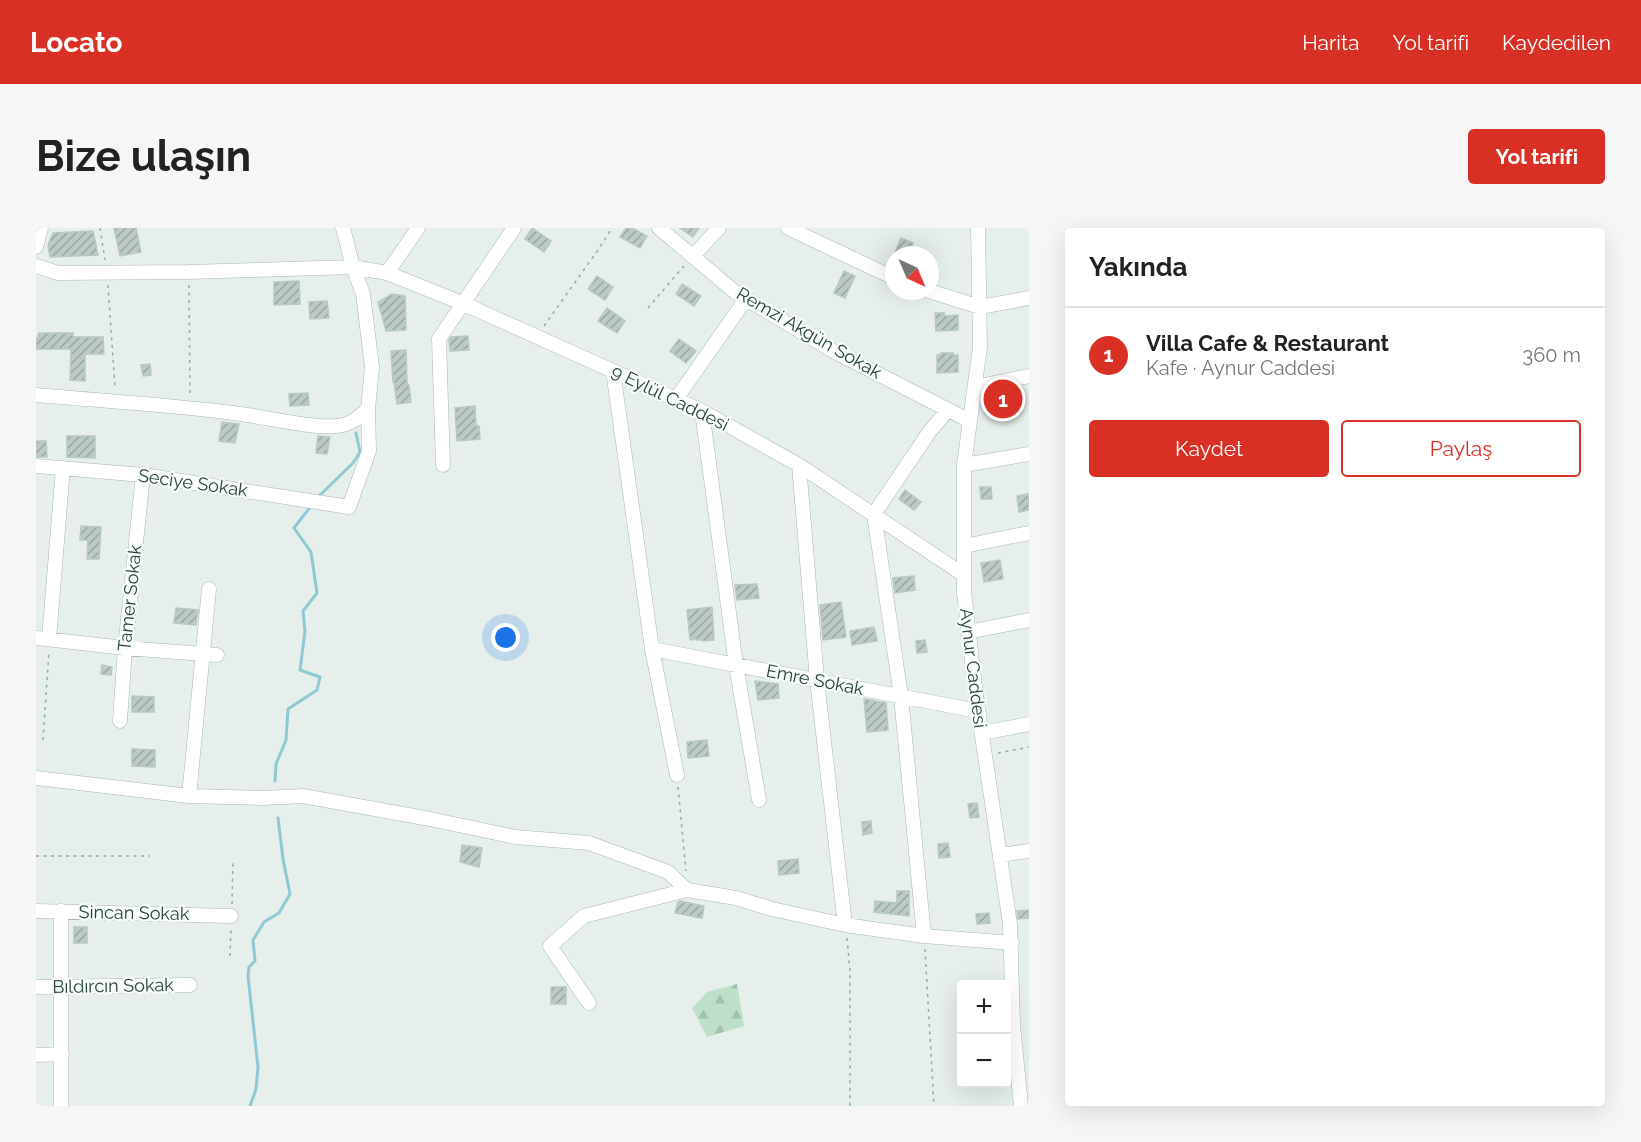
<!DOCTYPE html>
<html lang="tr">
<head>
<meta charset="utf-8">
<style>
	body { margin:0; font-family:Raleway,sans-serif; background:#f6f6f6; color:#222 }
	.controls { position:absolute; right:18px; bottom:18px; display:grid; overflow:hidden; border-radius:6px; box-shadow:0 6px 24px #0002 }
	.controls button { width:54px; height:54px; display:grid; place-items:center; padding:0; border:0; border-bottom:2px solid #e0e0e0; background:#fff; color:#222; font:30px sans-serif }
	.compass { position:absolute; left:849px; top:18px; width:54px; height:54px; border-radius:50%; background:#fff; box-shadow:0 6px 24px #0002; rotate:136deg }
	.you { position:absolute; left:470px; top:410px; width:21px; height:21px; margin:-15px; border:4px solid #fff; border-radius:50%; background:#1a73e8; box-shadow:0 0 0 9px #1a73e833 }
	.badge { display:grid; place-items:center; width:39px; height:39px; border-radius:50%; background:#d93025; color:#fff; font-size:20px; font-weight:700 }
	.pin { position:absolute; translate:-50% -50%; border:3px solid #fff; box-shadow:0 2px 6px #0006 }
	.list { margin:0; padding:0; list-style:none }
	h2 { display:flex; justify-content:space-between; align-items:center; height:78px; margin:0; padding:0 24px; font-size:26px }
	h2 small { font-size:20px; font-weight:400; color:#767676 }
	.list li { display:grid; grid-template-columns:39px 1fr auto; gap:18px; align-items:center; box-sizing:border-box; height:96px; padding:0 24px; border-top:2px solid #e0e0e0 }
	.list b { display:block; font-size:22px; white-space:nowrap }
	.list p { margin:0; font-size:20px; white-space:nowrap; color:#767676 }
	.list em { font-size:20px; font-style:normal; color:#767676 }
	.actions { display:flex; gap:12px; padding:18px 24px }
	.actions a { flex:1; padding:14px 0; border:2px solid #d93025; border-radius:6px; text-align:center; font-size:21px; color:#d93025 }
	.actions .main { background:#d93025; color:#fff }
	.map { position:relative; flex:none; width:993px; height:878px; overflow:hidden; border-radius:6px }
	header { display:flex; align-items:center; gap:36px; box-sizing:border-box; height:84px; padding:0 30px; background:#d93025; color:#fff }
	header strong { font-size:28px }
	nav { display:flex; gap:33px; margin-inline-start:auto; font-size:21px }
	.intro { display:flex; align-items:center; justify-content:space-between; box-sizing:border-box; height:144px; padding:0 36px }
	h1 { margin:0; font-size:42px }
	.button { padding:15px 27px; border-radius:6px; background:#d93025; color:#fff; font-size:21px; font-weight:700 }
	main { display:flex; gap:36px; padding:0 36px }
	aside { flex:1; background:#fff; border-radius:6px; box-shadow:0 6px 24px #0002 }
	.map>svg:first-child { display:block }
	.forest { fill:url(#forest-firs) }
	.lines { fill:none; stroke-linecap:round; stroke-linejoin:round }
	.stream { stroke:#8ec9d4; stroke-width:3 }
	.building { fill:url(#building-hatch); stroke:#b8c9c2; stroke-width:1.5 }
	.minor-casing { stroke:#a8b8b2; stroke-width:15 }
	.path { stroke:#86b3a5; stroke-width:1.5; stroke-dasharray:3 4.5; stroke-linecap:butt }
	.minor { stroke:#fff; stroke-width:14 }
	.labels { text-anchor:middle; stroke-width:4.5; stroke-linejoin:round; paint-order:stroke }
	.street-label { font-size:18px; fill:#24423a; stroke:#f7fbf9 }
</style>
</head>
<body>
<header>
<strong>Locato</strong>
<nav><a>Harita</a><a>Yol tarifi</a><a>Kaydedilen</a></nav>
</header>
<div class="intro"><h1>Bize ulaşın</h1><a class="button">Yol tarifi</a></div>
<main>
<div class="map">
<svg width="993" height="878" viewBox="0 0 993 878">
	<defs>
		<pattern id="forest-firs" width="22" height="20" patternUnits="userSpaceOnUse" patternTransform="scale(1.5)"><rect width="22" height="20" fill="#bfe0c8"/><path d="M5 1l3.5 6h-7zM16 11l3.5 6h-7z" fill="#a4c1ad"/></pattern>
		<pattern id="building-hatch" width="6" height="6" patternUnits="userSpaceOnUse" patternTransform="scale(1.5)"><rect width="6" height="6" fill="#bbcac4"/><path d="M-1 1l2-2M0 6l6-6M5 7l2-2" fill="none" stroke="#98a6a0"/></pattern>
	</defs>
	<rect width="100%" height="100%" fill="#e6efeb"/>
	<!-- forest -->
	<path class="forest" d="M701,756L708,798L671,809L656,780L671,764Z"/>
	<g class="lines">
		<!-- stream -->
		<path class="stream" d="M281,270L317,235L324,224L320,205
			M239,553L240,536L250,512L252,481L281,462L284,449L264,442L269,403L267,383L281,365L275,324L258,300L275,278
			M214,878L220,861L222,839L212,748L213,739L219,733L217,712L228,694L243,685L254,666L247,631L242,590"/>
	</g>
	<!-- building -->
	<path class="building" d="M78,0H100L105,24L84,28Z
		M496,0L515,13L508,24L489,11Z
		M590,0H596L611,8L604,20L584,9Z
		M644,0H663L657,9Z
		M57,3L62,27L14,29L12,17L17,5Z
		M865,10L877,15L872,27H858Z
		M808,43L819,48L809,70L798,65Z
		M561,48L577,59L569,72L552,61Z
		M263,53L264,76L238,77V54Z
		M646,56L665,68L658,78L640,66Z
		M356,66L369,68L370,102L350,103L342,74Z
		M291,73L293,90L274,91L273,74Z
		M571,80L589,93L581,105L562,93Z
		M899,85H908V88L922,87V102L900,103Z
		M3,105H37V109H67L68,126H49V153L34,152L35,121H0V113Z
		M432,108L433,122L414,123L413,112L415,109Z
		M643,111L660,123L650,135L634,123Z
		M370,122L371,157H373L375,174L361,176L358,154H357L355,123Z
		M905,125H917V127H922V144L901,145V127H905Z
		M114,136L115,147L107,148L105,137Z
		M272,165L273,177L254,178L253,166Z
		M975,168L978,184L961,187L958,171Z
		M439,178L440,198H443L444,211L421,213L419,180Z
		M186,194L203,196L199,215L183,213Z
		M31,208H59V230L31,229Z
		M282,208L294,209L291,226L280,225Z
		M0,213H10L11,229H0Z
		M944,259H955L956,271H945Z
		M869,262L885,274L878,282L863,271Z
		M992,266L993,282L983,284L981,268Z
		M45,298L65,299L63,331H51L52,312H44Z
		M964,332L967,351L948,354L945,335Z
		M878,348L879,362L859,365L857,350Z
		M721,356L723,370L701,372L699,357Z
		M805,374L810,409L787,412L784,377Z
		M676,379L678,412L667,413V412H661V411L654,412L651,382Z
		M140,380L162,382L160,397L138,395Z
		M838,399L841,413L816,417L814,403Z
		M889,412L891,424L881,425L880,413Z
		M66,437L76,439L75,447L65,446Z
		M719,453L742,456L743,470L722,472Z
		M96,468L118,469V484H96Z
		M828,471L850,475L852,502L831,504Z
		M671,512L673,528L652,530L651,514Z
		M96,521L119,522V539L96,538Z
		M941,575L943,589L934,590L932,576Z
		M835,593L836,605L827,607L826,594Z
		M912,615L914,629L903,630L902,616Z
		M426,617L446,620L443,639L424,634Z
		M762,631L763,645L743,647L742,633Z
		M861,663H873V688L838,684L839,673L861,675Z
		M644,673L668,678L666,690L639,685L642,674Z
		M993,682V690L982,691L981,683Z
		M953,685L954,695L941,696L940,686Z
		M38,699H51V715H38Z
		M515,759H530V776H515Z"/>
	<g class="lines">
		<defs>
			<path id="minor" d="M623,0L699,64L797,123L934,193
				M752,0L858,50
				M942,0L944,119L928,237V364L940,467L974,696L977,797L985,878
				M0,19L5,0
				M657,28L683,0
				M0,38L22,45L153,44L317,39L351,45L426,75L666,183L763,237L928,347
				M351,45L382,0
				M893,63L944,79L993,70
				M577,143L616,421L641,547
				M939,159L993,148
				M0,167C68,173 137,177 205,186C234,190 273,200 300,198C313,198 323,189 332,181
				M640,171L710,71
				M666,183L700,437L723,572
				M407,237L403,111L478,0
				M763,237L781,452L809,697
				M928,237L993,226
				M0,238L107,247L313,279L333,223L332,181L336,139L327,66L317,39L307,0
				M928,318L993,305
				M932,404L993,392
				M0,410L89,420L181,427
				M13,411L27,240
				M616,421L942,483
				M84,493L89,420L107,247
				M946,505L993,496
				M0,550L153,568L228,570L267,568L394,591L479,609L553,615L632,644L651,662
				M153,568L173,361
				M964,627L993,623
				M0,683L195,688
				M888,708L865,468L838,286L894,203L912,182
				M0,759L154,757
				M553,775L514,718L548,688L651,662L700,670L736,681L809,697L888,708L976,715
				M0,827L26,826
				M25,878V683"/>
		</defs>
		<!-- minor casing -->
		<use href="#minor" class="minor-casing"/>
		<!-- path -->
		<path class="path" d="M64,0L69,32
			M72,57L79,160
			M153,57L154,169
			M612,80L648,38
			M508,98L562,22L576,0
			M7,512L13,423
			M962,525L993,519
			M642,559L650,643
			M0,628H114
			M196,676L197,632
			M811,710L814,743V878
			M889,721L898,878
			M194,728L195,699"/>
		<!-- minor -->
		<use href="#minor" class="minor"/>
	</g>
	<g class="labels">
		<!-- street labels -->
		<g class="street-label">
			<text transform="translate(773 105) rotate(30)" y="6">Remzi Akgün Sokak</text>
			<text transform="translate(634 170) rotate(26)" y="6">9 Eylül Caddesi</text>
			<text transform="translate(157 255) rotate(8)" y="6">Seciye Sokak</text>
			<text transform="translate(94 370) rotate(-84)" y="6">Tamer Sokak</text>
			<text transform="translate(937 440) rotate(83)" y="6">Aynur Caddesi</text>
			<text transform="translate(779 452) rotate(11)" y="6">Emre Sokak</text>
			<text transform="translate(98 685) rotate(1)" y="6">Sincan Sokak</text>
			<text transform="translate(77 758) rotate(-1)" y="6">Bıldırcın Sokak</text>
		</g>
	</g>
</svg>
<div class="controls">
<button>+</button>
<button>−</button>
</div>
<svg class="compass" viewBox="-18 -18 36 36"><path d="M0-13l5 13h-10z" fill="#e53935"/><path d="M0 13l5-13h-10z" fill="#767676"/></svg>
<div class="you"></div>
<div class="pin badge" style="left:967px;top:171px">1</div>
</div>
<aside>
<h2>Yakında<small></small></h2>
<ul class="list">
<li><span class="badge">1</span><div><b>Villa Cafe &amp; Restaurant</b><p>Kafe · Aynur Caddesi</p></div><em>360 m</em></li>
</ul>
<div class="actions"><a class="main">Kaydet</a><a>Paylaş</a></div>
</aside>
</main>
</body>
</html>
